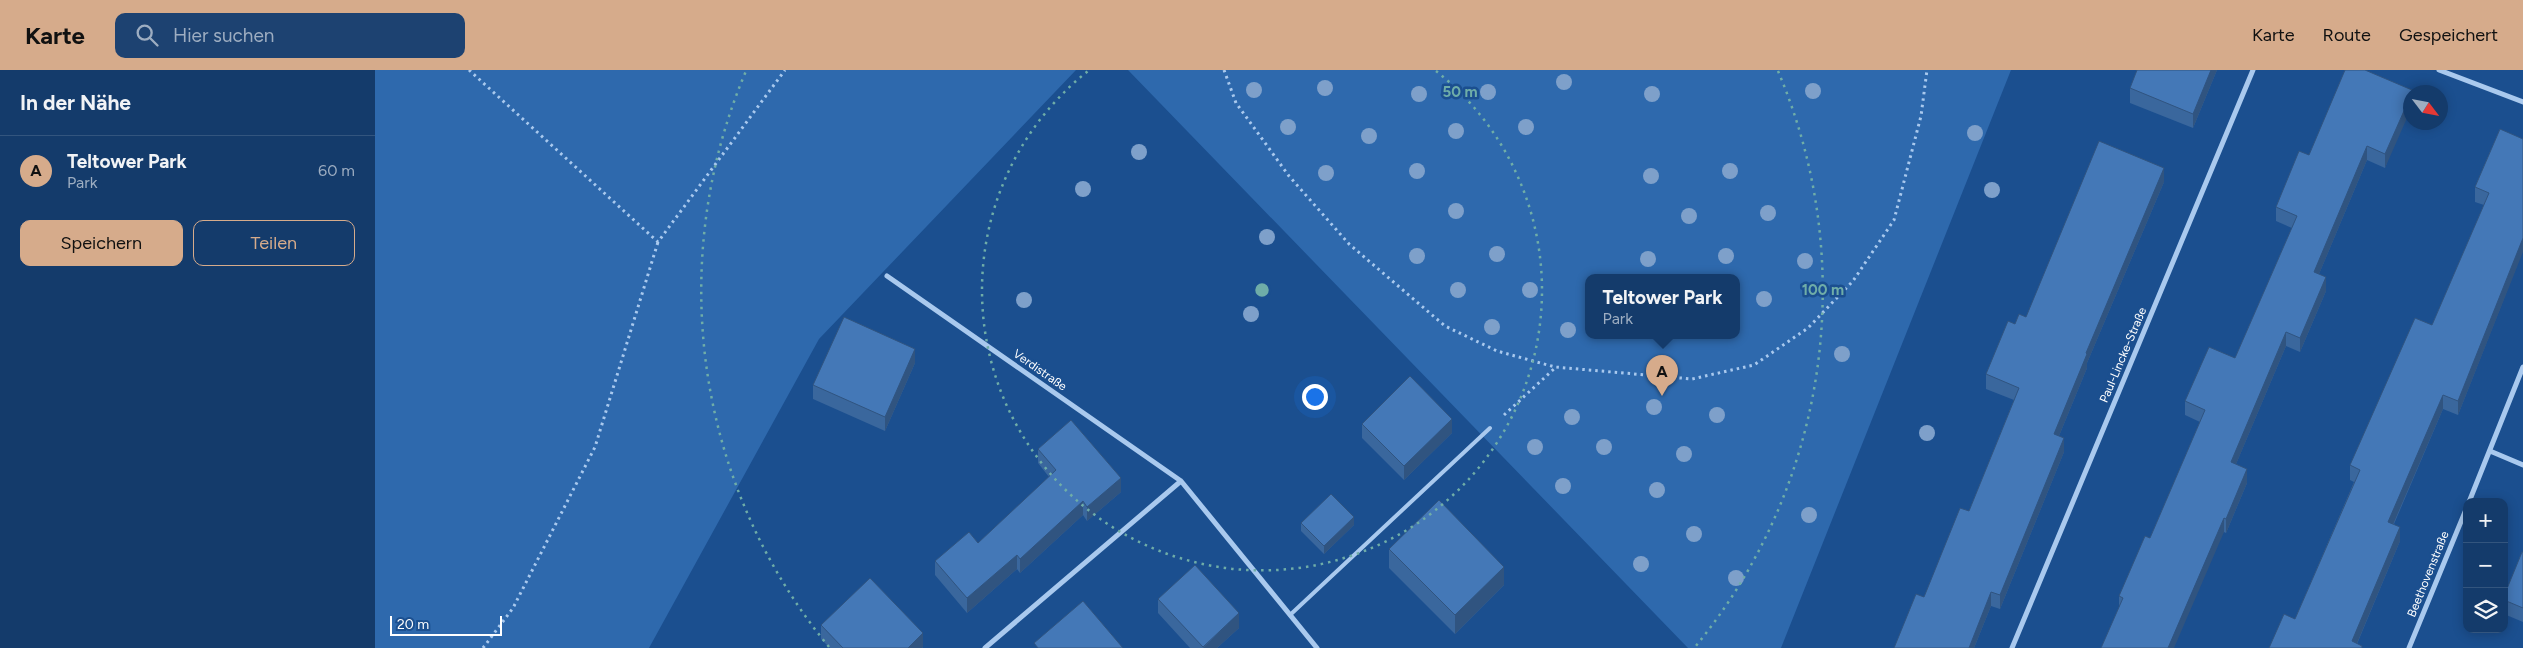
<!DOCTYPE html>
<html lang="de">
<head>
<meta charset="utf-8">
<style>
	body { margin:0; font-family:Figtree,sans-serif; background:#1d4271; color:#f1f3f6 }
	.controls { position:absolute; right:15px; bottom:15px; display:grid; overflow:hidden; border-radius:10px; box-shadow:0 2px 12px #0003 }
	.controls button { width:45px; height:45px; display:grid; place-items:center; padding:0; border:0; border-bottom:1px solid #33557e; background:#143b6b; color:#f1f3f6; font:25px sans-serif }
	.compass { position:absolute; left:2028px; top:15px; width:45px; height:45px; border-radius:50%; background:#143b6b; box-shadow:0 2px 12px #0003; rotate:122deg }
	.scale { position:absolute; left:15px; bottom:12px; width:112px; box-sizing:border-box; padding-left:5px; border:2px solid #fff; border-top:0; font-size:14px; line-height:18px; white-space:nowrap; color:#fff; -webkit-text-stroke:4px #1b4f8f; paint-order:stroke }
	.you { position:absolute; left:939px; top:326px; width:18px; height:18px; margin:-12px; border:4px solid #fff; border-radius:50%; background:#1a73e8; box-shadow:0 0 0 8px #1a73e833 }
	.badge { display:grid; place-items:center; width:32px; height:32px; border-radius:50%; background:#d6ab8b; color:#111; font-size:16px; font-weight:700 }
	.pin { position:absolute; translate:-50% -41px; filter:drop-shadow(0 1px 2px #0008) }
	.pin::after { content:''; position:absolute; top:26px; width:18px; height:15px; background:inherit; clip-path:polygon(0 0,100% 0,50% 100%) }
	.popup { position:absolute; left:1210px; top:204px; width:155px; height:65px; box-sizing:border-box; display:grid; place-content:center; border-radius:10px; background:#143b6b; filter:drop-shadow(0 1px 4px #0005); font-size:16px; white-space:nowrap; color:#9dadc1 }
	.popup b { font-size:19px; color:#f1f3f6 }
	.popup::after { content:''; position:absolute; left:50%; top:100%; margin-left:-10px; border:10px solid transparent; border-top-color:#143b6b }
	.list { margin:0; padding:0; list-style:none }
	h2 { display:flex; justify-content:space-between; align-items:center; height:65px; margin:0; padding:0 20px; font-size:21px }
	h2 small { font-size:16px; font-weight:400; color:#9dadc1 }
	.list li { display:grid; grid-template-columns:32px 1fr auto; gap:15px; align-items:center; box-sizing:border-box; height:70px; padding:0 20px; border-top:1px solid #33557e }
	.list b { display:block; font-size:19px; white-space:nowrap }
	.list p { margin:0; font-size:16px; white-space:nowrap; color:#9dadc1 }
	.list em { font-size:16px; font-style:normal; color:#9dadc1 }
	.actions { display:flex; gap:10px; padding:15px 20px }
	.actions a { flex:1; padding:11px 0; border:1px solid #d6ab8b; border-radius:10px; text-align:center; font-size:18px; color:#d6ab8b }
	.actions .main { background:#d6ab8b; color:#111 }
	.icon { flex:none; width:28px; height:28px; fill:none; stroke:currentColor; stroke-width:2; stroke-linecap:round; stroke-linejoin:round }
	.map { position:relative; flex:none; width:2148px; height:578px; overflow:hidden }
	header { display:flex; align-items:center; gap:30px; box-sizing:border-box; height:70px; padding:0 25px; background:#d6ab8b; color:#111 }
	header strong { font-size:24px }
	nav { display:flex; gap:28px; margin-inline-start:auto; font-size:18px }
	.search { width:350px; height:45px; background:#1d4271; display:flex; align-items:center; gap:12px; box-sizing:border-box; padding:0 18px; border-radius:10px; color:#9dadc1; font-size:19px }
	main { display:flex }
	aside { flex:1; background:#143b6b }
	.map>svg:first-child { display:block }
	.green { fill:#2e69ad; fill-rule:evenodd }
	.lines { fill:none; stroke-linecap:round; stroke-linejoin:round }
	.path { stroke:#a9c9ee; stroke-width:3; stroke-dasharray:2.5 4; stroke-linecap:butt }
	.lane { stroke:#a9c9ee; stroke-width:4 }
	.street { stroke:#a9c9ee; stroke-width:5 }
	.tree { fill:#7ea0ca }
	.wall { fill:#3a679d }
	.shaded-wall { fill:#305480 }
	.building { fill:#4478b7; stroke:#305480 }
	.ring { fill:none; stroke:#6fada8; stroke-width:2.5; stroke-dasharray:2.5 5 }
	.labels { text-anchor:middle; stroke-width:5; stroke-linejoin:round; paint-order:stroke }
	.street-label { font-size:12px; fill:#fff; stroke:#1b4f8f }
	.centre { fill:#6fada8; stroke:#1b4f8f; stroke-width:2.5 }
	.ring-label { font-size:15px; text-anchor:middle; font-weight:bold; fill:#6fada8; stroke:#1b4f8f; stroke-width:5; stroke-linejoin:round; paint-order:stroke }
</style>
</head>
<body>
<header>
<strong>Karte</strong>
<div class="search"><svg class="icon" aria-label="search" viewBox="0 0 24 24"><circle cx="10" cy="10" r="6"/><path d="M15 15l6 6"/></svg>Hier suchen</div>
<nav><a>Karte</a><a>Route</a><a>Gespeichert</a></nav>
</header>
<main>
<aside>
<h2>In der Nähe<small></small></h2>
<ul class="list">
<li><span class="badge">A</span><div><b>Teltower Park</b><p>Park</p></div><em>60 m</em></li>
</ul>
<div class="actions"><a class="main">Speichern</a><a>Teilen</a></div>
</aside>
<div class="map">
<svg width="2148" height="578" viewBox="0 0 2148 578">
	<rect width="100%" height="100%" fill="#1b4f8f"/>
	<!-- green -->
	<path class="green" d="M0,0H701L444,269L274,578H0Z
		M753,0H1636L1406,578H1313ZM1213,207H1361V265H1213Z"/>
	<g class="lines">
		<!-- path -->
		<path class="path" d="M94,0L283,172L410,0
			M849,0L861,33L914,106L974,174L1070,256L1122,281L1180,297L1317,309L1379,295L1433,258L1478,211L1519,150L1546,46L1552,0
			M1129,345L1180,298
			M108,578L138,538L220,377L283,172"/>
		<!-- lane -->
		<path class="lane" d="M915,545L1115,358"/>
		<!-- street -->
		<path class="street" d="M2064,0L2148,32
			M512,206L806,411
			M2115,381L2148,395
			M2094,432L2148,297
			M610,578L806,411L942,578
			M1637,578L1878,0
			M2034,578L2092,437"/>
	</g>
	<!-- trees -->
	<g class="tree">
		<circle cx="1189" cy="12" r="8"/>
		<circle cx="950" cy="18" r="8"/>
		<circle cx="879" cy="20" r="8"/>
		<circle cx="1438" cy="21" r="8"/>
		<circle cx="1113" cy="22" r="8"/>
		<circle cx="1044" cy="24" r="8"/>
		<circle cx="1277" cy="24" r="8"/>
		<circle cx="913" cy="57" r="8"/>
		<circle cx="1151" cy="57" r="8"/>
		<circle cx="1081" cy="61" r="8"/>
		<circle cx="1600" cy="63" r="8"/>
		<circle cx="994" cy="66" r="8"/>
		<circle cx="764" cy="82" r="8"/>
		<circle cx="1042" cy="101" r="8"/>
		<circle cx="1355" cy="101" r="8"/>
		<circle cx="951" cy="103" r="8"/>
		<circle cx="1276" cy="106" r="8"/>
		<circle cx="708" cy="119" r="8"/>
		<circle cx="1617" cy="120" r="8"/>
		<circle cx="1081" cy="141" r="8"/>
		<circle cx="1393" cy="143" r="8"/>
		<circle cx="1314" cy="146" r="8"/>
		<circle cx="892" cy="167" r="8"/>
		<circle cx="1122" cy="184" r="8"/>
		<circle cx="1042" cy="186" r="8"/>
		<circle cx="1351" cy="186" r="8"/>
		<circle cx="1273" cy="189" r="8"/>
		<circle cx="1430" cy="191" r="8"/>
		<circle cx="1083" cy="220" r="8"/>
		<circle cx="1155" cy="220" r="8"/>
		<circle cx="1389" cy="229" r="8"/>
		<circle cx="649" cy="230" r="8"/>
		<circle cx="876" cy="244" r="8"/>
		<circle cx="1117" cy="257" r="8"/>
		<circle cx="1193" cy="260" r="8"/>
		<circle cx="1467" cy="284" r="8"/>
		<circle cx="1279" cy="337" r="8"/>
		<circle cx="1342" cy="345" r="8"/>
		<circle cx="1197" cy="347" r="8"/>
		<circle cx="1552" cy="363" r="8"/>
		<circle cx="1160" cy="377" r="8"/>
		<circle cx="1229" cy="377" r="8"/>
		<circle cx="1309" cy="384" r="8"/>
		<circle cx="1188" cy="416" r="8"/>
		<circle cx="1282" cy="420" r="8"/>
		<circle cx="1434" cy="445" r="8"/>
		<circle cx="1319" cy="464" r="8"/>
		<circle cx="1266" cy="494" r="8"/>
		<circle cx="1361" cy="508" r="8"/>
	</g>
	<!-- wall -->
	<path class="wall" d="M1842,0L1818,58L1755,33V18Z
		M2037,22L2010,98L1992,90L1944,204L1951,221L1925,282L1911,276L1861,394L1872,413L1851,463L1849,462L1744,536V526L1775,468L1825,352L1810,345V331L1860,288L1917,158L1901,151V137Z
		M2125,59L2143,193L2083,345L2068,339L2019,454L2025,471L1982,574L1987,578L1920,549L1979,412L1975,410V395L2057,255L2109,135L2100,132V117Z
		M1789,112L1712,293V298L1684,366L1689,382L1625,539L1616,536L1599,578H1519L1549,527L1594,441L1639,330L1611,319V304L1640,254L1651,247Z
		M540,293L510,361L438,329V315Z
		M987,354L1077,363L1029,410L987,368Z
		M663,379L746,422L712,451L708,445L645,503L642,499L592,543L560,505V491L603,473L674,407L663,393Z
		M926,453L979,455L949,484L926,461Z
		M1014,479L1129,515L1080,564L1014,498Z
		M2148,482V552L2129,544V526Z
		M783,529L864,558L842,578H815L783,543Z
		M446,555L548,577L547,578H455L446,569Z"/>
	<!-- shaded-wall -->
	<path class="shaded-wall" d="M1836,0H1842L1818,58V44Z
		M2036,25V39L2010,98V84Z
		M1992,76V90L1939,216V202Z
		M1789,98V112L1712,293V298L1679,378V364L1711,283Z
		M2148,168V182L2083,345V331Z
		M1951,207V221L1925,282V268Z
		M1911,262V276L1856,406V392Z
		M540,279V293L510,361V347Z
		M2068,325V339L2013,466V452Z
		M1077,349V363L1029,410V396Z
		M1689,368V382L1625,539V525Z
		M1872,399V413L1851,463V449Z
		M746,408V422L712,451V437Z
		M708,431V445L645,503V489Z
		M979,447V455L949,484V476Z
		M1849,448V462L1799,578H1793Z
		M2025,457V471L1980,578L1977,571Z
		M642,485V499L592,543V528Z
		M1129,497V515L1080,564V545Z
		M1616,522V536L1599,578H1594Z
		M864,543V558L842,578H828Z
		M548,563V577L547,578H533Z"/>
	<!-- building -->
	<path class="building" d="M1762,0H1836L1818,44L1755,18Z
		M1970,0H1990L2037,20V22H2036V25L2010,84L1992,76L1939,202L1951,207L1925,268L1911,262L1856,392L1872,399L1851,449L1849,448L1793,578H1726L1748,528L1744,526L1770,466L1775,468L1830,340L1810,331L1834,277L1860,288L1922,146L1901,137L1924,81L1934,85Z
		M2125,59L2148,69V168L2083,331L2068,325L2013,452L2025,457L1977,571L1987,576V578H1894L1909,544L1920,549L1985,400L1975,395L2040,248L2057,255L2114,123L2100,117Z
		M1724,71L1789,98L1711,283L1712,284L1679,364L1689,368L1625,525L1616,522L1594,578H1519L1541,524L1549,527L1585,438L1594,441L1644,318L1611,304L1633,251L1640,254L1644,244L1651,247Z
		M469,247L540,279L510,347L438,315Z
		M1035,306L1077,349L1029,396L987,354Z
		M696,350L746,408L712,437L708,431L645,489L642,485L592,528L560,491L594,462L603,473L681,400L663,379Z
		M956,424L979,447L949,476L926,453Z
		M1064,430L1129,497L1080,545L1014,479Z
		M2147,482H2148V538L2129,530V526Z
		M820,495L864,543L828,577L783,529Z
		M495,508L548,563L533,578H468L446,555Z
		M708,531L748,578H663L659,573Z"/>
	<!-- distance rings -->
	<g class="ring">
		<path d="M1061 1A280 280 0 1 1 713 1"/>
		<path d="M454 577A561 561 0 0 1 371 1M1403 1A561 561 0 0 1 1320 577"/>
	</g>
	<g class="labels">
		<!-- street labels -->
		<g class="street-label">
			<text transform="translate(1748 285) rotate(-67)" y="4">Paul-Lincke-Straße</text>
			<text transform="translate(665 300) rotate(35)" y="4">Verdistraße</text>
			<text transform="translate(2053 504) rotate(-68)" y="4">Beethovenstraße</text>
		</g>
	</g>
	<circle cx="887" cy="220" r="8" class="centre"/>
	<g class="ring-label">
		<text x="1085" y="27">50 m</text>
		<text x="1448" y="225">100 m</text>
	</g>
</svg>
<div class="controls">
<button>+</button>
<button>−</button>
<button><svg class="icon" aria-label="layers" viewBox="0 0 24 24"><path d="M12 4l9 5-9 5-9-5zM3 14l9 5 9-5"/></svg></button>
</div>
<svg class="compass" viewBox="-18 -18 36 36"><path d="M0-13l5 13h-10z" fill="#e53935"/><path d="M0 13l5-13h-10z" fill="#9dadc1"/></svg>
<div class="scale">20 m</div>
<div class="you"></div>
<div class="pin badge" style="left:1287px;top:326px">A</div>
<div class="popup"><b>Teltower Park</b>Park</div>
</div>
</main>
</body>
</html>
